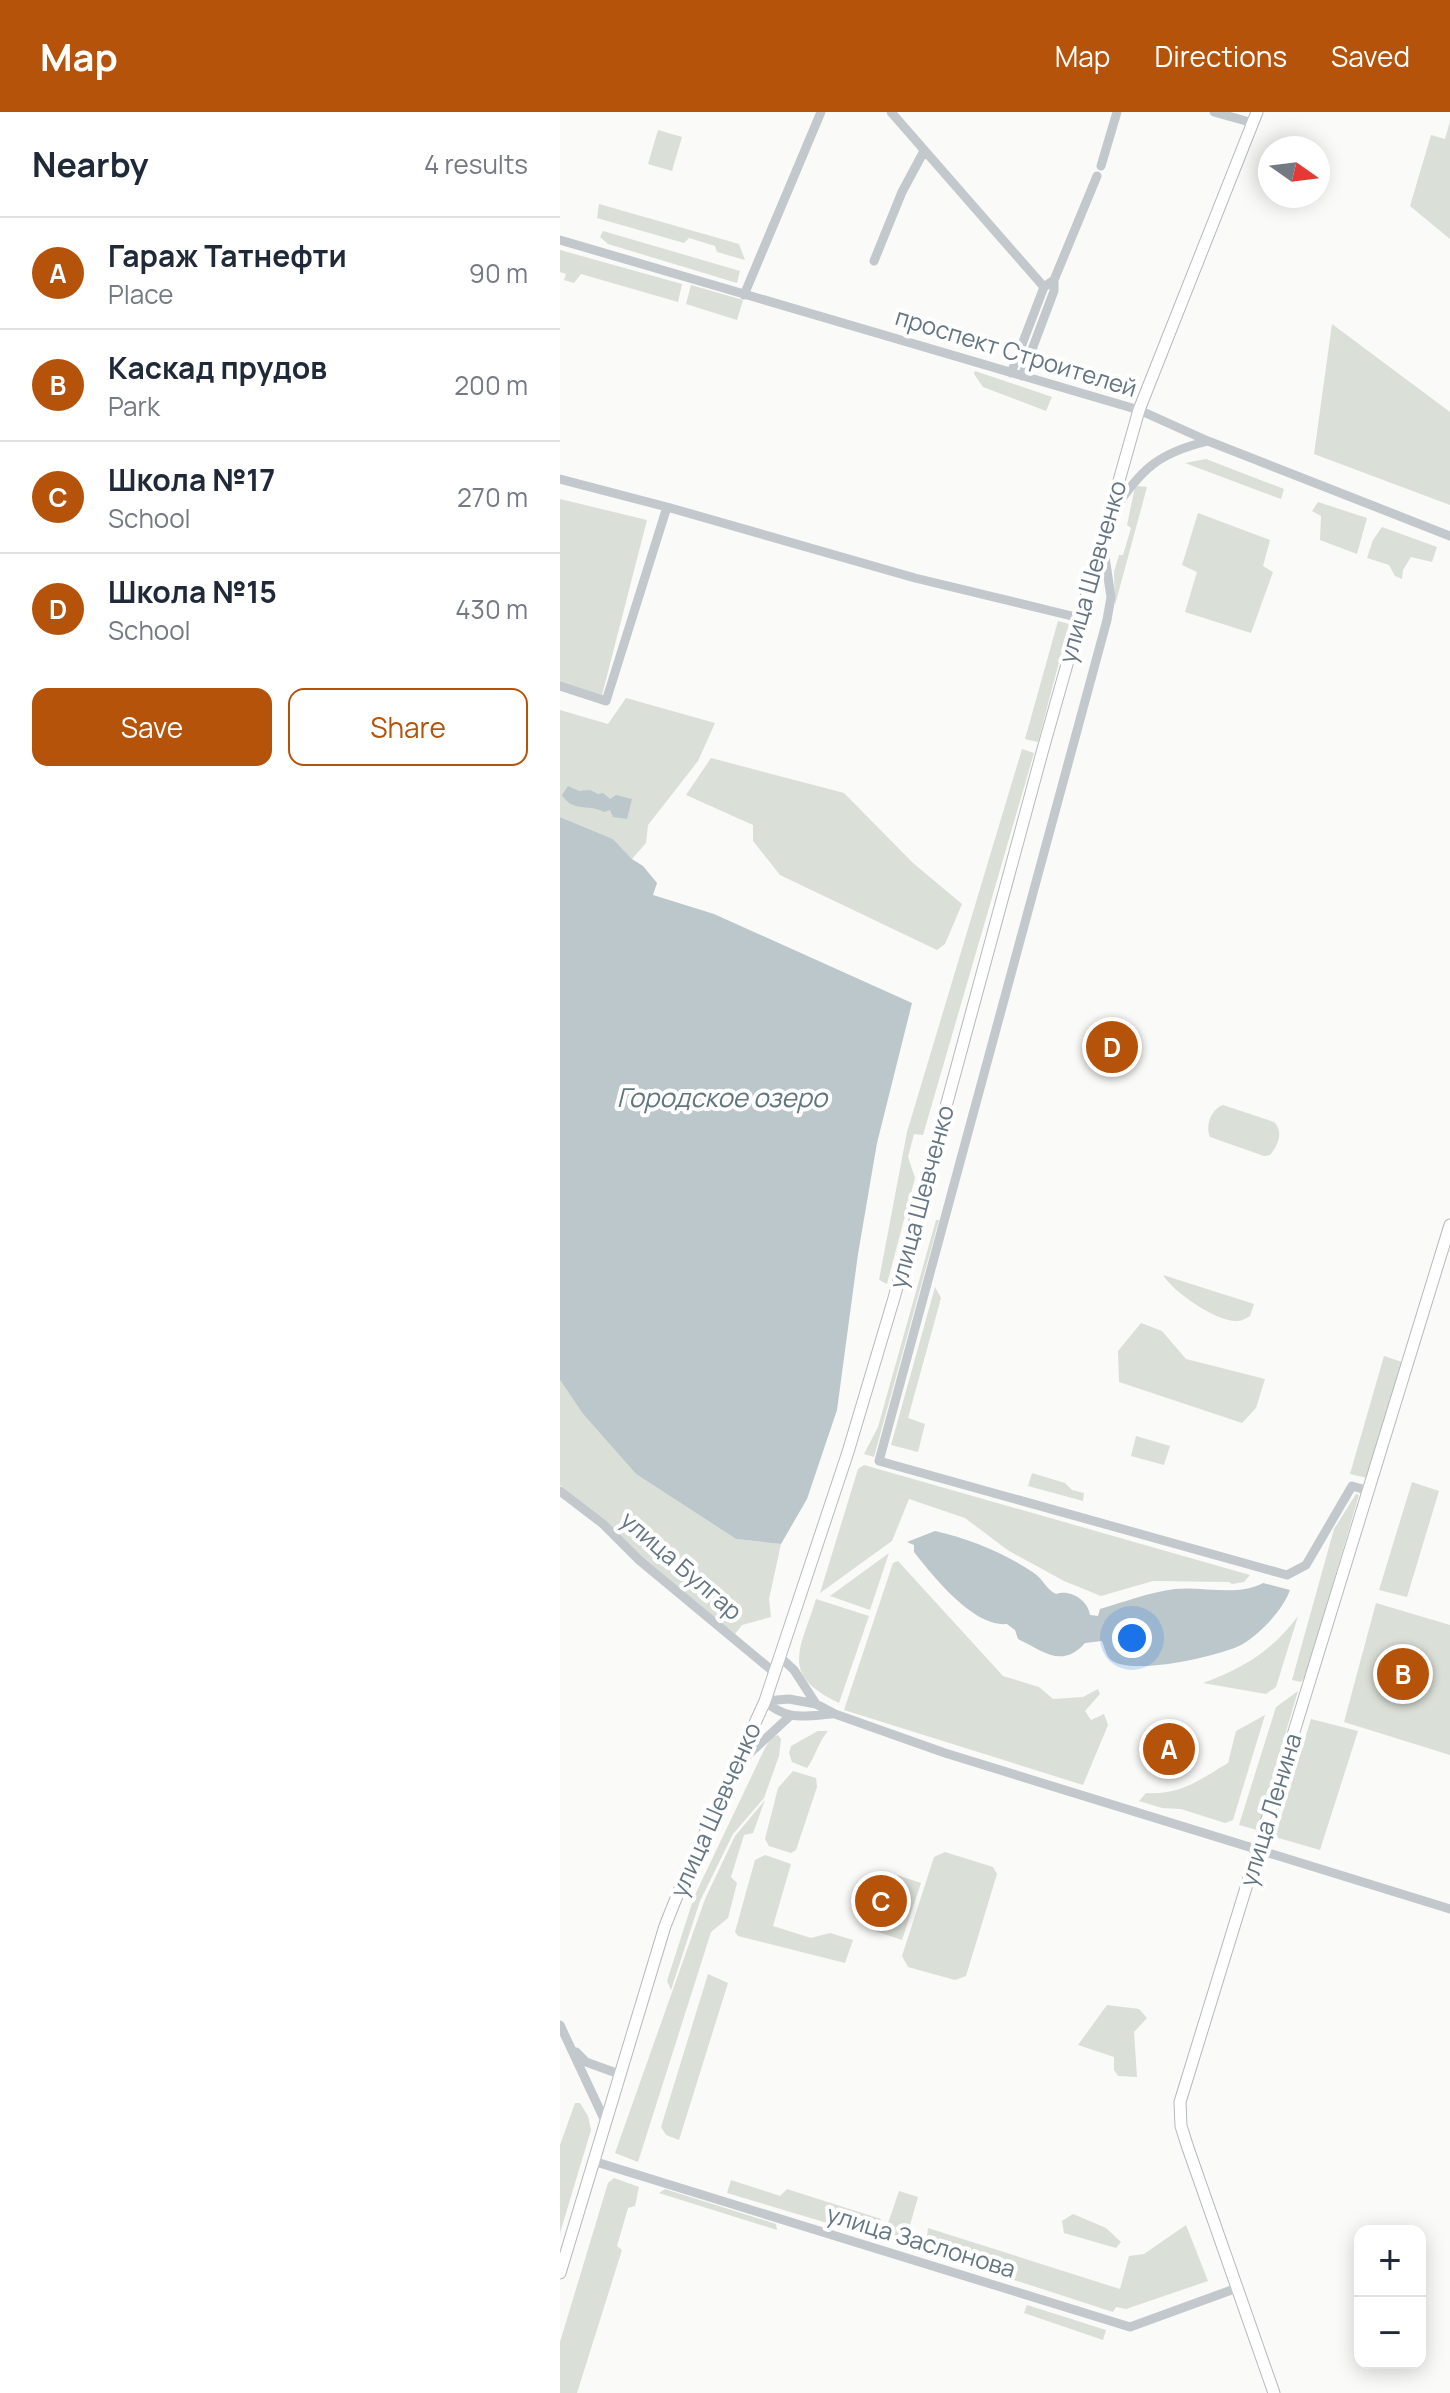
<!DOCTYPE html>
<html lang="en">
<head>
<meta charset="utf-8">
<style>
	body { margin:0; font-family:Manrope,sans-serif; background:#f6f6f7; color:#1f2937 }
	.controls { position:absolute; right:24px; bottom:24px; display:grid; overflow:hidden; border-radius:16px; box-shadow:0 4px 20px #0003 }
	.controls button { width:72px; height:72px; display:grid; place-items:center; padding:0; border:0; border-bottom:2px solid #e0e1e3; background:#fff; color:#1f2937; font:40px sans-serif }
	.compass { position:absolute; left:698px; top:24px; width:72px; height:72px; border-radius:50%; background:#fff; box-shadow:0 4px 20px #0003; rotate:104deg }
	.you { position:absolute; left:572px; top:1526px; width:28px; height:28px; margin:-20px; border:6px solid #fff; border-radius:50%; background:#1a73e8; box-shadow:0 0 0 12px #1a73e833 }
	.badge { display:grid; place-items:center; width:52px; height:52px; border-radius:50%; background:#b45309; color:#fff; font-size:26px; font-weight:700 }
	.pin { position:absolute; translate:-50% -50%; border:4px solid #fff; box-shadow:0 2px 8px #0006 }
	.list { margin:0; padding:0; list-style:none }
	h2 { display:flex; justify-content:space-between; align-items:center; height:104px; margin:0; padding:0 32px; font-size:34px }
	h2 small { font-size:26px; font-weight:400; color:#747a83 }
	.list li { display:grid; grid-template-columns:52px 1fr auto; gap:24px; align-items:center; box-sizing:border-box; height:112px; padding:0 32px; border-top:2px solid #e0e1e3 }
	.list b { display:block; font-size:30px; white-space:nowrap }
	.list p { margin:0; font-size:26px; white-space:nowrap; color:#747a83 }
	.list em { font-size:26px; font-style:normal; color:#747a83 }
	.actions { display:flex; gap:16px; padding:24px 32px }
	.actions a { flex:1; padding:18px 0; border:2px solid #b45309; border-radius:16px; text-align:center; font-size:28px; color:#b45309 }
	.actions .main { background:#b45309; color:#fff }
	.map { position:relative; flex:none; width:890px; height:2281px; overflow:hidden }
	header { display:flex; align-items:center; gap:48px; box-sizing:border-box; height:112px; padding:0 40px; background:#b45309; color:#fff }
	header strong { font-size:38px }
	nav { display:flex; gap:44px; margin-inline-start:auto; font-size:28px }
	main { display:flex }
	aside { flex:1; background:#fff }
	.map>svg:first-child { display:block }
	.green { fill:#dadfd7 }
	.water { fill:#bbc7cb }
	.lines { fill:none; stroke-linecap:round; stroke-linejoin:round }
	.major-casing { stroke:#b5babe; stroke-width:13 }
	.minor { stroke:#c3c8cc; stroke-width:9 }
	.major { stroke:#fff; stroke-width:11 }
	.labels { text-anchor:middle; stroke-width:8; stroke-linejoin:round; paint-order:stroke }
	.street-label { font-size:24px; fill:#657683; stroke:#fff }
	.water-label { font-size:26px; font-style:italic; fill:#60757c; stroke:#fff }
</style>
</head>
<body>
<header>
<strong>Map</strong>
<nav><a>Map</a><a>Directions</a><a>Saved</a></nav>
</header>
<main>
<aside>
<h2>Nearby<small>4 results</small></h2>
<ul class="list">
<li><span class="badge">A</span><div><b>Гараж Татнефти</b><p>Place</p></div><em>90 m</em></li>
<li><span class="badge">B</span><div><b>Каскад прудов</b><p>Park</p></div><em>200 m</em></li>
<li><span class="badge">C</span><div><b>Школа №17</b><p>School</p></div><em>270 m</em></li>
<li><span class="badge">D</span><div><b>Школа №15</b><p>School</p></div><em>430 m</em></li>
</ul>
<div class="actions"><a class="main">Save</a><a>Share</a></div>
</aside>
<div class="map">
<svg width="890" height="2281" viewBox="0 0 890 2281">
	<rect width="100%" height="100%" fill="#fafaf8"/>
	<!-- green -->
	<path class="green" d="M890,9V127L850,94L871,23L885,27Z
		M98,18L122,25L112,59L88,52Z
		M39,92L179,132L185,148L157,140L155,134L129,126L124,131L37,106Z
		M43,119L180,159L177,171L48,132L40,125Z
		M0,138L122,172L118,190L21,162L14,171L4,168L6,162L0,160Z
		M131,173L183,188L177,208L126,192Z
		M772,212L890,300V393L754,342Z
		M415,259L492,285L486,299L423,275L414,262Z
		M646,347L724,377L721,387L625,351Z
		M578,374L587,375L555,493L554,460L559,443H563L571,416L567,413L575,375Z
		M0,387L87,408L41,587L0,574Z
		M758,390L807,406L797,442L760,428L761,404L752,399Z
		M638,401L710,428L703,454L713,460L691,521L625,500L637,460L622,453Z
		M822,415L877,435L872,450L851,445L843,458L842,467L835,464L829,453L807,446L813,428Z
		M498,509L509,512L478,630L465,627Z
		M66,586L155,611L138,649L88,713L86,731L72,747L53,727L0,705V598L48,612Z
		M462,637L474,641L363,1023L354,1022L348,1045L355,1066L327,1172L319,1168L347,1020Z
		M151,646L284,681L353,751L402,792L385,832L377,838L220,763L193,729V713L126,683Z
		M663,993L714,1010C724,1020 718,1033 710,1043L704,1044L650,1025C645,1014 651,997 663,993Z
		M376,1108H379L314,1345L304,1342L318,1315Z
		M603,1163L694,1192L690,1204C686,1206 682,1209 678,1209C658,1211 613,1180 603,1163Z
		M375,1175L381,1186L348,1306L365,1312L358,1340L331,1333Z
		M581,1211L602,1219L626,1247L705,1267L696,1296L682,1311L559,1270L558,1239Z
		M824,1244L842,1250L807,1366L790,1362Z
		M0,1268L23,1302L76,1362L176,1427L221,1432L209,1487L211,1505L182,1513L175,1522L89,1454L0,1373Z
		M576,1324L610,1334L604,1353L571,1344Z
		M304,1353L690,1463L684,1470L672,1472L669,1470L593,1469L541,1484L504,1469L449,1439L405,1406L349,1387L332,1429L260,1481L298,1357Z
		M472,1361L505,1371L512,1378L524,1381L523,1389L468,1374Z
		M852,1370L879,1379L847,1485L819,1478Z
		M796,1382L799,1383L746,1563L741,1570L732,1568L774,1417Z
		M329,1441L310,1498L270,1484Z
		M338,1449L443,1564L479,1575L493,1587L523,1585L538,1577L540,1582L525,1599L531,1608L544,1602L548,1613L523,1673L284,1598L333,1451Z
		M256,1487L309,1504L279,1591C219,1562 240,1539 256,1487Z
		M816,1491L890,1513V1643L784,1610Z
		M738,1504L716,1575L706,1582L643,1571C683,1557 713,1538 738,1504Z
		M738,1579L697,1718L679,1713L716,1595Z
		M705,1603L673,1708L665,1711L621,1697L602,1696L579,1689L586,1681C621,1683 639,1668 668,1651L676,1619Z
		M751,1607L798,1619L760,1738L715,1725Z
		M258,1619H268C258,1630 256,1644 247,1656L232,1650L229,1641L231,1634Z
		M218,1623L221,1627L219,1644L204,1686L173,1722L140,1789L111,1878L107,1869L134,1785L205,1636L212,1625Z
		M233,1659L256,1666L257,1675L236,1738L231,1741L209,1734L205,1727L218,1676Z
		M205,1688L193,1721L184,1723L171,1765L177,1771L168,1806L151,1820L78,2050L55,2041L145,1787L175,1724Z
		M385,1740L433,1755L437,1762L406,1864L395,1868L348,1855L342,1844L374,1745Z
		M205,1743L231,1752L213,1814L251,1826L270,1821L293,1828L285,1851L178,1824L175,1820L195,1748Z
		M331,1761L361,1771L342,1828L312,1818Z
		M148,1862L168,1871L119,2028L106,2023L101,2015Z
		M547,1893L579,1897L587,1906L574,1920L577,1965L558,1964L554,1958V1945L518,1933Z
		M15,1991H20L28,2004L31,2018L0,2121V2033Z
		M54,2066L79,2075L75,2094L68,2096L57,2134L62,2138L17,2281H0V2230L48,2071Z
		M171,2068L220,2084L227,2077L321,2107L314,2125L167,2081Z
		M105,2077L216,2112L217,2118L99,2081Z
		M339,2079L358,2085L346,2127L325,2120Z
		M513,2102L546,2116L561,2130L556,2136L504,2121L502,2109Z
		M626,2113L648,2169L566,2197L556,2195L553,2200L365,2139L368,2116L560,2177L569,2144L584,2142Z
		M467,2193L546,2218L543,2228L464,2201Z"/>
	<!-- water -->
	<path class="water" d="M8,674L19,679L30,678L38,682L43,681L50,687L56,683L72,687L67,707L53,705L50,698L44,700C28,691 13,701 2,683Z
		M0,705L53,727L72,747L83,754L97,771L93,783L154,802L352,891L317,1031L298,1142L277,1298L247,1387L221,1432L176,1427L76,1362L23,1302L0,1268Z
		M375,1419C411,1427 444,1441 474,1461C483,1467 486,1477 496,1482C510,1477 528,1488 530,1503L538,1504L540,1497C564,1490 590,1480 615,1477C643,1474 678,1485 703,1471L730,1478C723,1498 700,1522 681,1533C660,1544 566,1566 549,1546C546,1542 544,1534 542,1529L525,1531C502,1557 483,1539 458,1527L455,1518L447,1512C413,1515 373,1464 354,1440V1433L347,1430Z"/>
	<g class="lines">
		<defs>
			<path id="major" d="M0,2161L105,1814L121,1774L205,1589L288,1340L334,1186L483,637L579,298L697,0
				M714,2281L628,2036L621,2014L620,1990L890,1113"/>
		</defs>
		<!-- major casing -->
		<use href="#major" class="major-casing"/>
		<!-- minor -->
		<path class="minor" d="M331,0L484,175
			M654,0L693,11
			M541,54L557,0
			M0,128L579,298L648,329L890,424
			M314,149L342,80L364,39
			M184,183L261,0
			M451,261L484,175L494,168L537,64
			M462,264L494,179V168
			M0,367L107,395L355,466L520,506
			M552,400C583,357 595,342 648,329
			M543,432L551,485L547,508L319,1349L727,1463L746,1453L792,1374L809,1379
			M0,574L46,589L107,395
			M0,1379L43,1412L79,1448L215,1561
			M220,1545L234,1558L256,1592L275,1602L385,1641L890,1797
			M205,1589C226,1609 244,1604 272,1602
			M205,1589L229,1587L256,1592
			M177,1653L230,1604
			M0,1913L45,2009
			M16,1940L26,1950L59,1962
			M33,2049L570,2215L677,2176"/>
		<!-- major -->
		<use href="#major" class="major"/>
	</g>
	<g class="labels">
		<!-- street labels -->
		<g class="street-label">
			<text transform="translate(456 241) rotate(17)" y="8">проспект Строителей</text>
			<text transform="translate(533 460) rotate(-74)" y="8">улица Шевченко</text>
			<text transform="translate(362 1085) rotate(-75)" y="8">улица Шевченко</text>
			<text transform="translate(121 1454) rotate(41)" y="8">улица Булгар</text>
			<text transform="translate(156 1698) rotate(-66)" y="8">улица Шевченко</text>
			<text transform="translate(711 1698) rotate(-73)" y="8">улица Ленина</text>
			<text transform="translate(361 2130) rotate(17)" y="8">улица Заслонова</text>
		</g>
		<!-- water labels -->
		<g class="water-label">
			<text x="162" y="995">Городское озеро</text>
		</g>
	</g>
</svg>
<div class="controls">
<button>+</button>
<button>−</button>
</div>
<svg class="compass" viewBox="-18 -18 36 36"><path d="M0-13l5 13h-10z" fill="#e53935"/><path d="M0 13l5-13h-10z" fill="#747a83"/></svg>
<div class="you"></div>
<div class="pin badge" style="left:609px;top:1637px">A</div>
<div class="pin badge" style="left:843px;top:1562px">B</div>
<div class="pin badge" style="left:321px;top:1789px">C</div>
<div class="pin badge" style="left:552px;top:935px">D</div>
</div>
</main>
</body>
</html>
